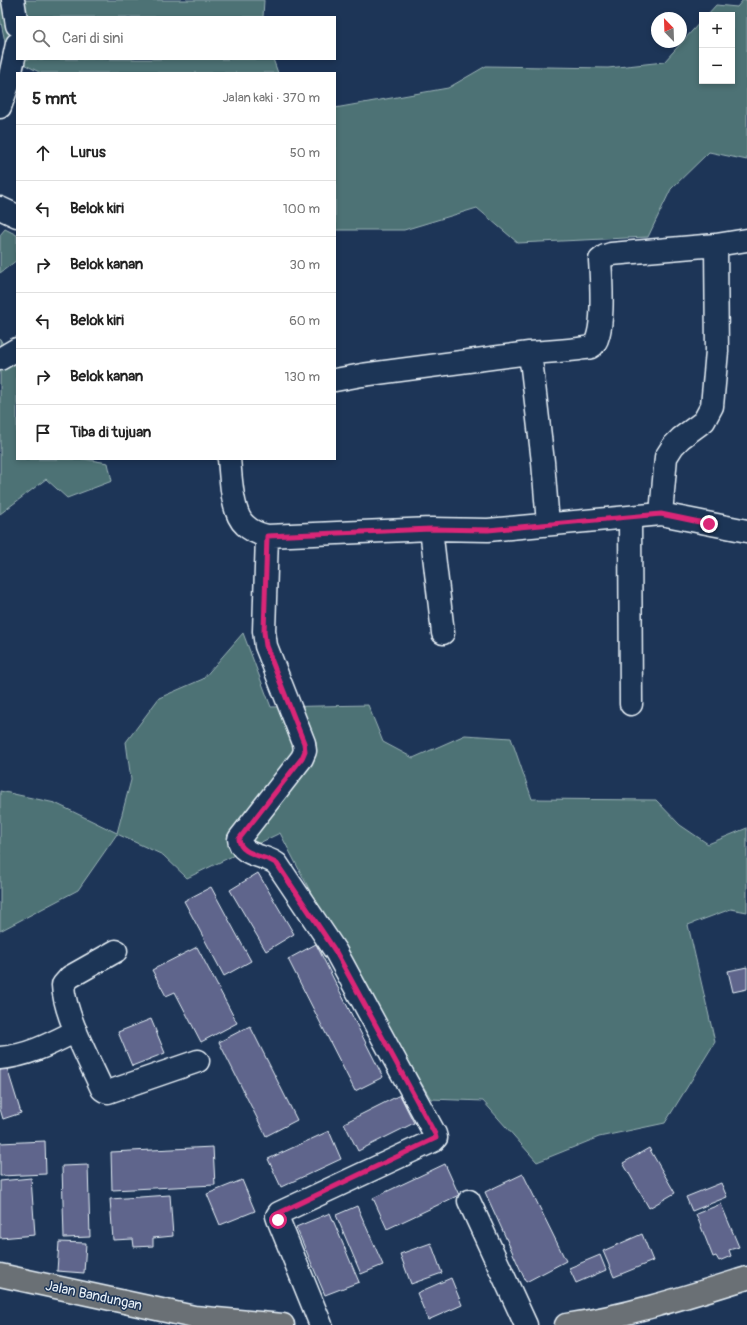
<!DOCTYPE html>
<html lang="id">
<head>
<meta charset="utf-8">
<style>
	body { margin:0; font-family:Pangolin,sans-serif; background:#f2f2f2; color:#222 }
	.controls { position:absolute; right:12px; top:12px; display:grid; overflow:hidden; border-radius:0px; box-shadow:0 2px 6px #0003 }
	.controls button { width:36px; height:36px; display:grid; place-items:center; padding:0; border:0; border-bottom:1px solid #e0e0e0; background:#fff; color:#222; font:20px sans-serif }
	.compass { position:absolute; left:651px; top:12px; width:36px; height:36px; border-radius:50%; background:#fff; box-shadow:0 2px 6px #0003; rotate:337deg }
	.stop { position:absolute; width:12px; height:12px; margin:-9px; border:3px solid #db2777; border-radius:50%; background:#fff }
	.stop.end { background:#db2777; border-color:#fff; box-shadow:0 1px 4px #0008 }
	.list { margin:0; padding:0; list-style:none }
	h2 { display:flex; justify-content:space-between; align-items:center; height:52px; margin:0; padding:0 16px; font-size:17px }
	h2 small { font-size:13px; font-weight:400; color:#767676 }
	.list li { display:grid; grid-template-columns:26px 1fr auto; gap:12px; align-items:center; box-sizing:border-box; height:56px; padding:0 16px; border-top:1px solid #e0e0e0 }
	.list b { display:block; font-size:15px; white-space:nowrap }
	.list em { font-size:13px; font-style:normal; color:#767676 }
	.icon { flex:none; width:22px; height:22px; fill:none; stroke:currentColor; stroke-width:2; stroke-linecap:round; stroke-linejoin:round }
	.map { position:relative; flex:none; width:747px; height:1325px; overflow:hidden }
	.search { position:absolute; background:#fff; box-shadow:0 2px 6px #0003; left:16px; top:16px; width:320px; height:44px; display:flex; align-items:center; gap:10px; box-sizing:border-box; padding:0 14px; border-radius:0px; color:#767676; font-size:15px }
	.panel { position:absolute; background:#fff; box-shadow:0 2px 6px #0003; left:16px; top:72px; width:320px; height:388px; border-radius:0px }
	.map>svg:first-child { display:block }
	.green { fill:#4d7274; stroke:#9ab2b6 }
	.building { fill:#5e658c; stroke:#e8f1f8 }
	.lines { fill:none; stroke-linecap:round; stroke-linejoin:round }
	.minor-casing { stroke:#e8f1f8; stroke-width:25 }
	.major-casing { stroke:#e8f1f8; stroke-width:25 }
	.minor { stroke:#1d3557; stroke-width:22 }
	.major { stroke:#6a7074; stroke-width:22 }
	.route { stroke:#db2777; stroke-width:5 }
	.labels { text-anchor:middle; stroke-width:3; stroke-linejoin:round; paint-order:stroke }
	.street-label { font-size:14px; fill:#e8f1f8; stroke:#1d3557 }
</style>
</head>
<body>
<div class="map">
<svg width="747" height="1325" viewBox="0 0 747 1325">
	<rect width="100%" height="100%" fill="#1d3557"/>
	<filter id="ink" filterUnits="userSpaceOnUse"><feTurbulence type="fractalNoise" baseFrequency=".025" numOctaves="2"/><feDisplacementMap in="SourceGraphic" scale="8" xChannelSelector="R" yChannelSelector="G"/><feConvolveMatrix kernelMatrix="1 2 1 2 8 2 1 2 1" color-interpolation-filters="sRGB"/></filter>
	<g filter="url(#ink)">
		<!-- green -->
		<path class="green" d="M0,0H264L263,17H17V59H273L278,73H41L8,56L0,18Z
			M743,0H747V160L709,152L671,189L648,237L518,243L477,208L404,230H335V108L448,88L486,66L608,68L664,62L702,20V81H732V15H707L716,5L737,7Z
			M5,229L17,235V260L0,273V235Z
			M0,339L17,368V459H84L108,463L112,481L67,498L46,479L0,514Z
			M243,633L271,707L368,705L383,742L413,758L465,735L511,738L532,799L656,800L680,825L708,844L747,828V912L731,909L688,925L715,1042L665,1123L599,1137L537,1162L483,1101L431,1099L346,960L280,833L187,878L163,855L117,834L78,890L0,931V791L55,803L117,833L131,780L126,742L159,698L203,679Z"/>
		<!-- building -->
		<path class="building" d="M258,873L294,934L266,951L230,890Z
			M211,887L251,961L224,976L184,901Z
			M316,944L383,1077L355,1091L288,959Z
			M197,947L237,1023L201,1042L175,992L166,996L152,970Z
			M747,967V989L733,992L728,971Z
			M151,1019L165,1053L132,1066L118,1032Z
			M250,1026L297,1120L266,1136L219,1042Z
			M7,1068L21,1113L3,1119L0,1109V1070Z
			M400,1095L414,1123L358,1151L344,1123Z
			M329,1131L341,1159L281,1187L268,1159Z
			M45,1141L46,1174L0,1176V1143Z
			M213,1147L215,1185L112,1190L111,1152Z
			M649,1148L675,1193L649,1208L623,1163Z
			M445,1164L459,1195L387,1229L373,1198Z
			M88,1165L90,1237L64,1238L62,1166Z
			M523,1174L566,1261L526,1282L485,1192Z
			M31,1178L35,1235L0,1238V1181Z
			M242,1180L255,1211L220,1225L207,1194Z
			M721,1183L727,1197L692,1211L686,1197Z
			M170,1195L173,1236L153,1238V1246L134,1247L133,1239L113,1240L110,1199Z
			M721,1204L739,1247L729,1250L731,1256L719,1261L716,1256L713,1257L696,1214Z
			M357,1206L383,1265L361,1274L336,1215Z
			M330,1213L359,1282L325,1295L296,1227Z
			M642,1234L653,1261L614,1277L603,1251Z
			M59,1242L86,1243L84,1273L57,1271Z
			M431,1243L442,1273L411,1284L400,1254Z
			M600,1255L606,1270L576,1283L569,1268Z
			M451,1278L462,1305L428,1320L417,1293Z"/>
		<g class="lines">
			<defs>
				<path id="minor" d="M13,0L17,25
					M0,107L8,85L17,44
					M0,208L17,216
					M716,245L717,351L712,406L704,421L681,438L673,446L666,457L661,514L747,531
					M529,353C546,352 562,351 579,349C582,348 587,348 591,347C606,340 601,276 600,260L605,256L611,254L716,245L747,240
					M0,359L17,349
					M335,380L362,375L529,353L532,368L543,462L548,524
					M229,459C231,476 231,513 245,525C251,531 259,534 267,536L431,529L488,530L661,514
					M630,517L631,704
					M431,529L443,633
					M267,536L264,631L266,646L304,743L305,751L302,758L239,839C240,856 266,855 277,864L336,952L435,1134L436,1138L433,1141L279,1213L277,1216L278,1219L321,1325
					M116,951L70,977L63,985C64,1014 90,1062 102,1089L105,1091L108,1092L198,1061
					M0,1058C28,1056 52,1043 76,1031
					M469,1201L526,1325"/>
				<path id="major" d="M0,1275L194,1317L283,1325
					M566,1325C627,1316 689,1296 747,1278"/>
			</defs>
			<!-- minor casing -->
			<use href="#minor" class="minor-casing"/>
			<!-- major casing -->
			<use href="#major" class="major-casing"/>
			<!-- minor -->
			<use href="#minor" class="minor"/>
			<!-- major -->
			<use href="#major" class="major"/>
		</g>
	</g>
	<g class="lines" filter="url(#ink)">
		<!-- route -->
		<path class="route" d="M278,1220V1216L279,1213L436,1138L435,1134L336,952L277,864C266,855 240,856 239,839L302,758L305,751L304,743L266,646L264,632L267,536L431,529L488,530L661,514L709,524"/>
	</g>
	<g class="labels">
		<!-- street labels -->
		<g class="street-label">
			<text transform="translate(94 1295) rotate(12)" y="5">Jalan Bandungan</text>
		</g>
	</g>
</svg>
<div class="controls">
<button>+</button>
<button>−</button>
</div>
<svg class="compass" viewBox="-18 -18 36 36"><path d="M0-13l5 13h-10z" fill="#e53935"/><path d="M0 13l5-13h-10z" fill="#767676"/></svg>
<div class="stop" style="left:278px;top:1220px"></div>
<div class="stop end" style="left:709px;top:524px"></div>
<div class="search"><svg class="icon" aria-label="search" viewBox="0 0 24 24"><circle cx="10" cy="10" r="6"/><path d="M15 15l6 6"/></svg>Cari di sini</div>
<section class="panel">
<h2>5 mnt<small>Jalan kaki · 370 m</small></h2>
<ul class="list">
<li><svg class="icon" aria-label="ahead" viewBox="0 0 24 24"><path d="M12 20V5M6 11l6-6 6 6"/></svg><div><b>Lurus</b></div><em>50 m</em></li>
<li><svg class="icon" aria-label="left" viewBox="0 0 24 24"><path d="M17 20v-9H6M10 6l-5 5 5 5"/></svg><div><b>Belok kiri</b></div><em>100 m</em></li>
<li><svg class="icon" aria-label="right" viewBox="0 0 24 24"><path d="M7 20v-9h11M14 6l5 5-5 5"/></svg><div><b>Belok kanan</b></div><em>30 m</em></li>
<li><svg class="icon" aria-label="left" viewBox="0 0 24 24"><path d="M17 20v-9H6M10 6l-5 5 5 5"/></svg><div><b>Belok kiri</b></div><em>60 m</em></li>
<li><svg class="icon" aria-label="right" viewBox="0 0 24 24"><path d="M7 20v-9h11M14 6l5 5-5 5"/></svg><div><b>Belok kanan</b></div><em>130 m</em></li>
<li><svg class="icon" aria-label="arrive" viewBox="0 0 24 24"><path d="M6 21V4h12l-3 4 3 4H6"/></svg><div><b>Tiba di tujuan</b></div></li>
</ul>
</section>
</div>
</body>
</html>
